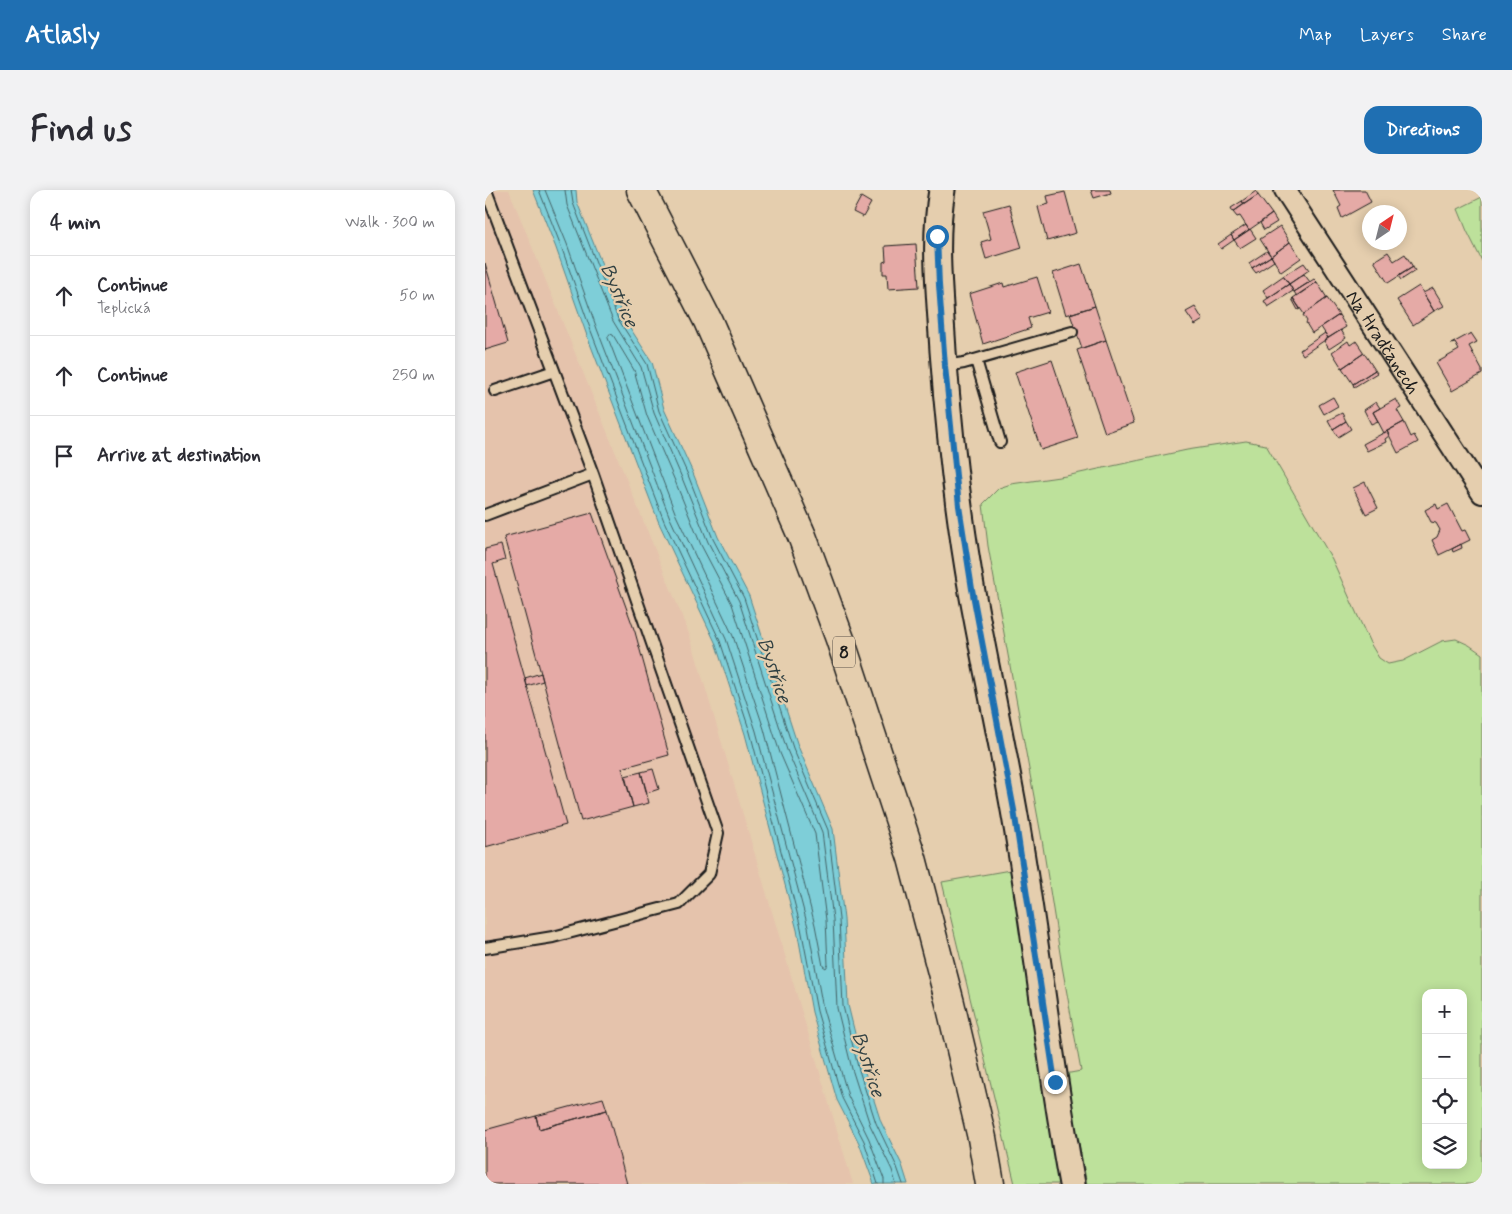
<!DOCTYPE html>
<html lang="en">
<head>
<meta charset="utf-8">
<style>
	body { margin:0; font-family:Mynerve,sans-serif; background:#f2f2f3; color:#2b2b33 }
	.controls { position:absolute; right:15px; bottom:15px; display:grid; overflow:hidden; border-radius:10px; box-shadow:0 2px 12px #0003 }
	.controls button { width:45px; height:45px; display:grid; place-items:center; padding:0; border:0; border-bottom:1px solid #e1e1e2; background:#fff; color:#2b2b33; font:25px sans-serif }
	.compass { position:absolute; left:877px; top:15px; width:45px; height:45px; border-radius:50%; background:#fff; box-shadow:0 2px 12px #0003; rotate:35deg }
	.stop { position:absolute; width:15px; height:15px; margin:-11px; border:4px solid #1f6fb2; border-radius:50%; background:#fff }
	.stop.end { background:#1f6fb2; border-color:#fff; box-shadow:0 1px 5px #0008 }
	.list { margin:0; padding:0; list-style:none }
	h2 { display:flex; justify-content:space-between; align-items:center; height:65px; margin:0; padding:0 20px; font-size:21px }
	h2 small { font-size:16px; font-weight:400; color:#7c7c81 }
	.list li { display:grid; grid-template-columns:32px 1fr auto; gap:15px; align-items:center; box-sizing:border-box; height:80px; padding:0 20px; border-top:1px solid #e1e1e2 }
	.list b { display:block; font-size:19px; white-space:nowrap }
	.list p { margin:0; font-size:16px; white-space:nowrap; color:#7c7c81 }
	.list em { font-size:16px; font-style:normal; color:#7c7c81 }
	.icon { flex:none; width:28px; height:28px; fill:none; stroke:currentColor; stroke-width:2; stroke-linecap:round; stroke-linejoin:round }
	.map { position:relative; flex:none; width:997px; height:994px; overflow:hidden; border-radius:15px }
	header { display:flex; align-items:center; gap:30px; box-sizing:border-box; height:70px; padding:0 25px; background:#1f6fb2; color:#fff }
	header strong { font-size:24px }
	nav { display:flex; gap:28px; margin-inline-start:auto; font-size:18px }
	.intro { display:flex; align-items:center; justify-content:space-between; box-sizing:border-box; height:120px; padding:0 30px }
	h1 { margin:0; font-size:35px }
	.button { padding:12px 22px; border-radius:15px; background:#1f6fb2; color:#fff; font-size:18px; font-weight:700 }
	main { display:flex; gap:30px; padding:0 30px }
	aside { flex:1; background:#fff; border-radius:15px; box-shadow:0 2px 12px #0003 }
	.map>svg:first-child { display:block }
	.built { fill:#e5c3ac }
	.green { fill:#bde19b; stroke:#6c7e5c; fill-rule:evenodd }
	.water { fill:#7eced8; stroke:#57878d }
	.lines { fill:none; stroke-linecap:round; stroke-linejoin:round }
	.shore { stroke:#436367; stroke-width:1 }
	.building { fill:#e5aaa6; stroke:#1c1c1c }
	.service-casing { stroke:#1c1c1c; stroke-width:14 }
	.minor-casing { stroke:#1c1c1c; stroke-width:24 }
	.tertiary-casing { stroke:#1c1c1c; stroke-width:29 }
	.primary-casing { stroke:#1c1c1c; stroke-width:31 }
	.service { stroke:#e5ceae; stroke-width:10 }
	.minor { stroke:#e5ceae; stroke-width:20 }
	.tertiary { stroke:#e5ceae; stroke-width:25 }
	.primary { stroke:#e5ceae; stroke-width:28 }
	.route { stroke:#1f6fb2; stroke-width:6 }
	.labels { text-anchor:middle; stroke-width:4.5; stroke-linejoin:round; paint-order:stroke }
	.shield { fill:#e5ceae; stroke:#585148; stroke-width:1 }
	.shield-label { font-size:18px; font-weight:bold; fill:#1c1c1c }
	.street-label { font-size:19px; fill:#1c1c1c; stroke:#e5ceae }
	.water-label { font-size:20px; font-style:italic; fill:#304042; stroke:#e5ceae }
</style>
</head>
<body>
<header>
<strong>Atlasly</strong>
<nav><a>Map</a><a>Layers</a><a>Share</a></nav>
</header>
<div class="intro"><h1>Find us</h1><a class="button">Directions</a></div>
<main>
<aside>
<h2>4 min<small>Walk · 300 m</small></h2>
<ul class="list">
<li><svg class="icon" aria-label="ahead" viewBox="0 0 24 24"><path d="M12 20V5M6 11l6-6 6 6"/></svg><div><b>Continue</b><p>Teplická</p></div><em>50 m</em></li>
<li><svg class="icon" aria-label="ahead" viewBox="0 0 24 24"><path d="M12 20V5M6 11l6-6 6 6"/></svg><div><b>Continue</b></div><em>250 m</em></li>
<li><svg class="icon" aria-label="arrive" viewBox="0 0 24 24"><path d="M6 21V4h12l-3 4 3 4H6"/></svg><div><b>Arrive at destination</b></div></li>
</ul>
</aside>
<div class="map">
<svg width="997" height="994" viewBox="0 0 997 994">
	<rect width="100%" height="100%" fill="#e5ceae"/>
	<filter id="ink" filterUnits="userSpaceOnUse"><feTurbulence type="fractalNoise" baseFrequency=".02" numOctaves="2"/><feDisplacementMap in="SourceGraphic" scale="10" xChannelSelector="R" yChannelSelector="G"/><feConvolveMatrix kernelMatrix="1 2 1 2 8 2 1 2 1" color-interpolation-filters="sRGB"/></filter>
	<g filter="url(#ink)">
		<!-- built -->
		<path class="built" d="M0,0H24L205,446L368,994H0Z"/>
		<!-- green -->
		<path class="green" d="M997,7V71L982,41L973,19Z
			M761,251L781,255L847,369L885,453L894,468L903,474L918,471L957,451L971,449L984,455L997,464V994H602L580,884L596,881L577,776L557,650L503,356L498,314L514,298L526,294L581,286L702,260ZM941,803H978V975H941Z
			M525,680L554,839L577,994H530L457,692Z"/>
		<!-- water -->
		<path class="water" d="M48,0H91L92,12L138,127L167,172L179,219L208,283L233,347L264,406L313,556L348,639L359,729L363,815L378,876L396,932L417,975L423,994H389L374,953L352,910L327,822L312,740L260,544L230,452L174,333L101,143L71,58Z"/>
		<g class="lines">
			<!-- shore -->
			<path class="shore" d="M54,0L76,56L106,141L179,331L235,451L265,542L316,738L332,821L357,908L379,951L393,994
				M60,0L82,54L112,139L185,328L241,449L271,541L323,737L338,819L363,906L384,949L399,989V994
				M80,0L82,15L128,131L156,177L169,223L197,288L223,352L254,411L302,560L337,642L348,729L352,818L367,879L385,935L407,980L411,994
				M86,0L88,13L133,129L162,174L174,221L203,285L228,349L259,408L308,558L343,640L354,729L358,816L373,877L391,933L412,977L418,994
				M125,144L128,145L149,180L162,226L190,291L216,355L247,414L295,563L330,644L341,730L343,775L341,778L338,776L330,735L279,539L248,446L191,325L123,148Z"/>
		</g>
		<!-- building -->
		<path class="building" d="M606,0H625L626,3L609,8Z
			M848,0H880L886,12L857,28L853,18L856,16Z
			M771,1L773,5L759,14L757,11Z
			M580,2L591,43L562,51L553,17L564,14L562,6Z
			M773,5L787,24L764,40L755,26L752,27L748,22Z
			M376,7L386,13L378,27L368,22Z
			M757,11L759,14L748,22L746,18Z
			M524,14L537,58L501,69L496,52L506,49L498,21Z
			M787,24L792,32L779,40L775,33Z
			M761,35L764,40L749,50L746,45Z
			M795,36L805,52L786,66L775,49Z
			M765,39L771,48L755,58L749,50Z
			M746,45L749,50L736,59L733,54Z
			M805,52L816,68L796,82L786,66Z
			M431,54L434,97L403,99L402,84H398V72L401,71L400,56Z
			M782,61L786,66L767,78L764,73Z
			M903,62L909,71L920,64L928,77L903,93L889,71Z
			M786,66L789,71L771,83L767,78Z
			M0,73L23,153L0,160Z
			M819,73L824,80L804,94L798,86Z
			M596,74L610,116L581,125L568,83Z
			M928,77L930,81L916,90L913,86Z
			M819,84L825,92L809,102L804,94Z
			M798,86L804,94L783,108L778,100Z
			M552,87L563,122L543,128L546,138L498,154L484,104L518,93L519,97Z
			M829,89L832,92L812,106L809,102Z
			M832,92L842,108L819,124L808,108Z
			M804,94L808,101L783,117L779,111Z
			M934,96L949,121L928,135L912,110Z
			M948,98L959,116L949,121L938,103Z
			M808,108L815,119L813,120L807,109Z
			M842,108L854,125L827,143L821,133L822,131L818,125Z
			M610,116L621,150L597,158L585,124Z
			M710,117L718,130L710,135L701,122Z
			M854,125L861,137L843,148L836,137Z
			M856,140L861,148L844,159L839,151Z
			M840,143L843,148L818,165L815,160Z
			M986,143L992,152L984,156L997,180V184L967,201L951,173L974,160L970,153L966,154Z
			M621,150L649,233L620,243L592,160Z
			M863,151L865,155L871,151L879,163L857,178L847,162Z
			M879,163L890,180L868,194L857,178Z
			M567,170L593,248L556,260L530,182Z
			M890,180L892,183L869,197L868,194Z
			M848,207L853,216L839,224L834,215Z
			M911,209L916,218L912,220L919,232L899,243L888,222Z
			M891,212L895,218L888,222L893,231L886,234L879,220Z
			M857,223L861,231L848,239L843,230Z
			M861,231L866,239L853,247L848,239Z
			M919,232L926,247L929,245L933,252L913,263L902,241Z
			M902,241L904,246L900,249L901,252L882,261L878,254Z
			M880,292L893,318L881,324L868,298Z
			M951,314L953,319L963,314L977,341L980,340L985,350L954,365L947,350L952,347L955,340L951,333L946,332L940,320Z
			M107,323L150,442L184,565L137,578L148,617L96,631L19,347Z
			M976,354L977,358L968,362L967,359Z
			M16,355L20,370L8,374L81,635L0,657V359Z
			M56,483L58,491L42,496L40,488Z
			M168,579L174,599L162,603L156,582Z
			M156,582L164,613L148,617L140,586Z
			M118,908L122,920L54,939L51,926Z
			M122,920L142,994H0V940L51,926L54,939Z"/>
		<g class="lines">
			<defs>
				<path id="service" d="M491,170L515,252
					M460,176L479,173L587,142
					M10,201L69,181
					M0,325L108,284
					M0,758L68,747L194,714L224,684L233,643L108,284L1,0"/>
				<g id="minor">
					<path id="s1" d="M800,0L997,303"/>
				</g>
				<path id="tertiary" d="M457,0C448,53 455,107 458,161C464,241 473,322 487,402C500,474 516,547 529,620C551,744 564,870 587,994"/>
				<path id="primary" d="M156,0L223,131L268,234L317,346L355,449L427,668L465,813L497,948L505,994"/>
			</defs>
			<!-- service casing -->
			<use href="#service" class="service-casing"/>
			<!-- minor casing -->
			<use href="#minor" class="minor-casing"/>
			<!-- tertiary casing -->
			<use href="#tertiary" class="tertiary-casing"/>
			<!-- primary casing -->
			<use href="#primary" class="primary-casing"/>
			<!-- service -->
			<use href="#service" class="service"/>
			<!-- minor -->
			<use href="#minor" class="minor"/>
			<!-- tertiary -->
			<use href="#tertiary" class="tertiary"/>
			<!-- primary -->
			<use href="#primary" class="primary"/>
		</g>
	</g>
	<g class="lines" filter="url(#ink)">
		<!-- route -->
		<path class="route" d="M452,46L454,95L460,176L474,316L487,399L529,620L570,892"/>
	</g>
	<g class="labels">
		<!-- shield labels -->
		<rect class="shield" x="348" y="446.5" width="22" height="31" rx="4"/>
		<g class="shield-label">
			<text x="359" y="468">8</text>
		</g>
		<!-- street labels -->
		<g class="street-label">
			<text dy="7" stroke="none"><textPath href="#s1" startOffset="181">Na Hradčanech</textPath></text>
		</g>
		<!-- water labels -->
		<g class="water-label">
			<text transform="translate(135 105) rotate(67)" y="7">Bystřice</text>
			<text transform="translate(290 480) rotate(71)" y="7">Bystřice</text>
			<text transform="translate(384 874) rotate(72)" y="7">Bystřice</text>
		</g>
	</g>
</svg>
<div class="controls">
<button>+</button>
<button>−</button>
<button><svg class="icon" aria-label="locate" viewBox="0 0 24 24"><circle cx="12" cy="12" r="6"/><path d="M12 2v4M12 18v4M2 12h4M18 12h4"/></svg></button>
<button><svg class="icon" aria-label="layers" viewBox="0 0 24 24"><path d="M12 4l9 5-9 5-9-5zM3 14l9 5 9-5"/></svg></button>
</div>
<svg class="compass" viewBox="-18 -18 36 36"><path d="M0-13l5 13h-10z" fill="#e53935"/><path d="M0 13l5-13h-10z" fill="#7c7c81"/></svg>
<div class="stop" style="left:452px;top:46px"></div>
<div class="stop end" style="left:570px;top:892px"></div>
</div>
</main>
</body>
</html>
